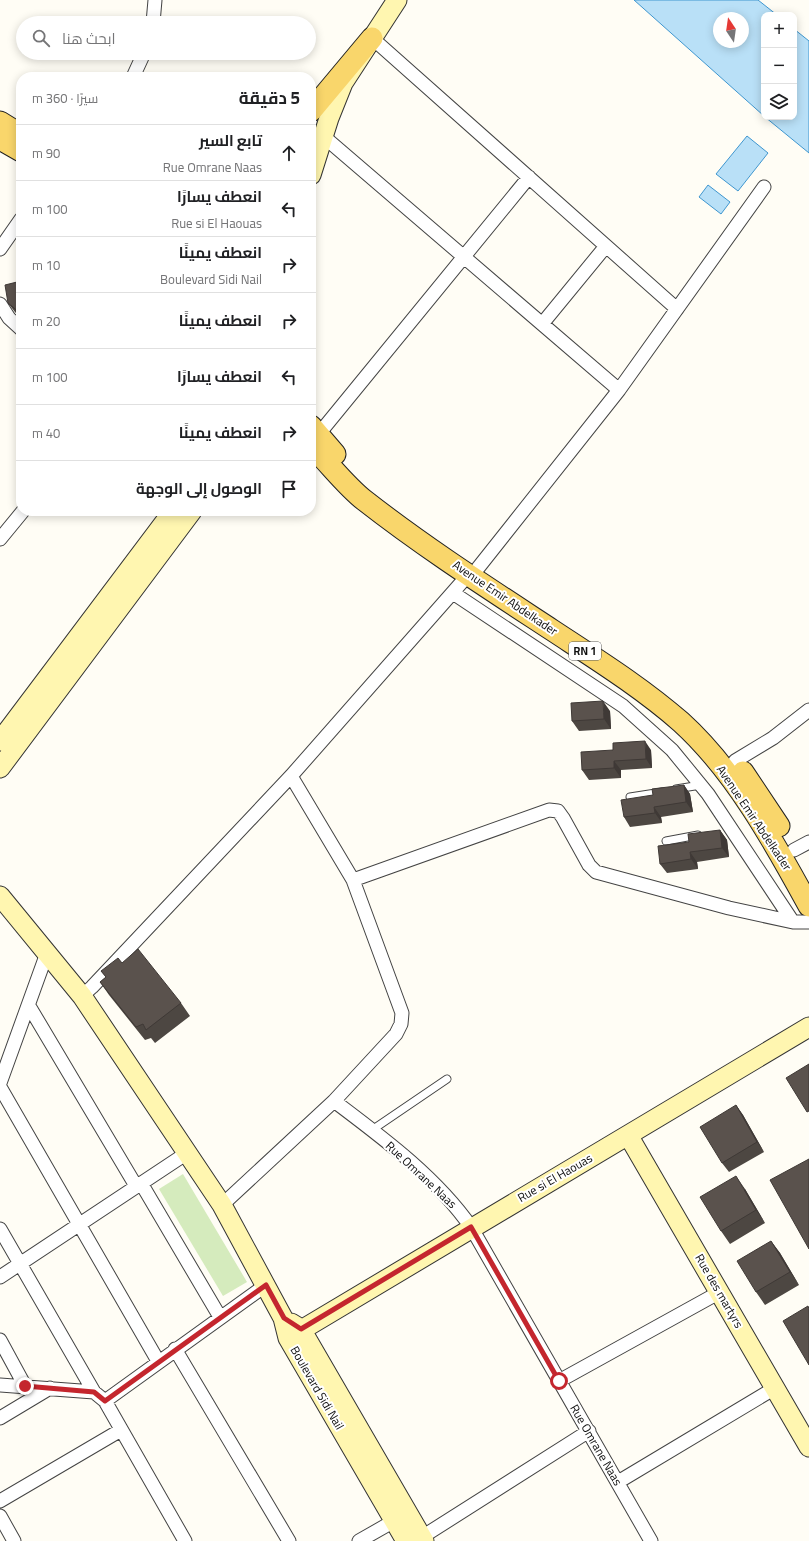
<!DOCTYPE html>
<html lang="ar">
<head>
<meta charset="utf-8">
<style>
	body { margin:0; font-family:Georgia,Cairo,serif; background:#f2f2f2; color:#202124; direction:rtl }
	.controls { position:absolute; right:12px; top:12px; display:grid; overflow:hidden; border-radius:8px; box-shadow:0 2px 10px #0003 }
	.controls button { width:36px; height:36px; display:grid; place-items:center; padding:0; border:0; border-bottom:1px solid #e0e0e0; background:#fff; color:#202124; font:20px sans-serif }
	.compass { position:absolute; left:713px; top:12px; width:36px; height:36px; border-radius:50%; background:#fff; box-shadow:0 2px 10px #0003; rotate:347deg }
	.stop { position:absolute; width:12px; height:12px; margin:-9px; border:3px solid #c4262e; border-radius:50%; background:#fff }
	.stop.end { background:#c4262e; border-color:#fff; box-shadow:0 1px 4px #0008 }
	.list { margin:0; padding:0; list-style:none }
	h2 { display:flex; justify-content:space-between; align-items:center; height:52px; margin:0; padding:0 16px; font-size:17px }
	h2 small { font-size:13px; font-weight:400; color:#757577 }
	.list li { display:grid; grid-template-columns:26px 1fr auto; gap:12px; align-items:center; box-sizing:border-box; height:56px; padding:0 16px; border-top:1px solid #e0e0e0 }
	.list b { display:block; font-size:15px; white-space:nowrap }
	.list p { margin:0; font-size:13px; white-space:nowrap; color:#757577 }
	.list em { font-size:13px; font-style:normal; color:#757577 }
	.icon { flex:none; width:22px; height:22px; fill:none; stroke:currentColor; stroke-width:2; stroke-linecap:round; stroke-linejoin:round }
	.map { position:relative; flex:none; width:809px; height:1541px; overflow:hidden; direction:ltr }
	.search { position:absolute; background:#fff; box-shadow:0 2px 10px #0003; left:16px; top:16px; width:300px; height:44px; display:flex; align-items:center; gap:10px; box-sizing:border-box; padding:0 14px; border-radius:22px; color:#757577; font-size:15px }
	.panel { position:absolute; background:#fff; box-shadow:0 2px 10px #0003; left:16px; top:72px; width:300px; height:444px; border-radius:16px; direction:rtl }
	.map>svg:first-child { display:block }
	.green { fill:#d5ebbd }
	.water { fill:#b9e0f7; stroke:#3f96cf; fill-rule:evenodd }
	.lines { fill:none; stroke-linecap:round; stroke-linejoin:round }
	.lane-casing { stroke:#444; stroke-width:9 }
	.street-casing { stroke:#444; stroke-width:15 }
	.secondary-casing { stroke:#333; stroke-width:21 }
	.primary-casing { stroke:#222; stroke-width:23 }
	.lane { stroke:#fff; stroke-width:7 }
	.street { stroke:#fff; stroke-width:13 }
	.secondary { stroke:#fff6b0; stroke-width:19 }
	.primary { stroke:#f9d66b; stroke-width:21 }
	.wall { fill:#4d4742 }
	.shaded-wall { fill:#3f3936 }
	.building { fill:#5a524d; stroke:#3f3936 }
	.route { stroke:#c4262e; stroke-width:5 }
	.labels { text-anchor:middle; stroke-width:4; stroke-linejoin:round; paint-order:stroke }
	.shield { fill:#fff; stroke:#585858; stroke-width:1 }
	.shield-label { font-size:11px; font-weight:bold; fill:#111 }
	.street-label { font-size:12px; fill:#111; stroke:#fff }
</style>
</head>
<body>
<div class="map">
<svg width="809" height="1541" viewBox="0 0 809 1541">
	<rect width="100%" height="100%" fill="#fffdf5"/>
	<!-- green -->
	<path class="green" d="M183,1174L247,1282L223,1296L159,1189Z"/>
	<!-- water -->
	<path class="water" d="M634,0H758L777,15H764V116ZM719,18H743V42H719Z
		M794,29L809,41V153L765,117H794Z
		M747,136L768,153L738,191L716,174Z
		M708,185L730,202L721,214L699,197Z"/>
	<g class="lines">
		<defs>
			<path id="lane" d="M676,789L701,785
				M630,797L662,792
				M666,841L698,835
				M372,1130L447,1079"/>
			<path id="street" d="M153,23L155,0
				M372,38L677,309
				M133,77L144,53
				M323,136L619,390
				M0,249L21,219
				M0,304L9,318L21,329
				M542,324L606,246
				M318,435L529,177
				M0,539L23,511
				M478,568L619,390L764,187
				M453,593L623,706L672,750L708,794L793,922
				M735,761L773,738L809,710
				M291,776L353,880L402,1013L401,1024L396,1034L334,1101
				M794,850L809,842
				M353,880L549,810L558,811L563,818L589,865L596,872L729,908L793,922H809
				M82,996L92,987L291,776L469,574
				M29,1006L136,1186
				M0,1083L47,953
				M0,1087L158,1361
				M141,1183L220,1317
				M222,1205L334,1101C383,1138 436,1177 471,1227L651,1541
				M0,1229L94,1392
				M0,1277L187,1153
				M0,1340L25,1386
				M175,1349L289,1541
				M559,1381L720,1292
				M0,1385L94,1392L105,1401L185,1541
				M105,1401L266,1285
				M0,1418L50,1388
				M618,1482L775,1388
				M0,1501L121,1430
				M0,1516L14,1541
				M422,1537L589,1431
				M359,1541L394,1521"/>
			<path id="secondary" d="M311,175L329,118L343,83L397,0
				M0,741L173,511
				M0,768L192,511
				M0,896L82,996L222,1205L283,1318L288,1338L406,1541
				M628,1135L809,1447
				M291,1323L301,1329L424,1541
				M288,1338L809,1027"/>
			<path id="primary" d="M311,111L372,38
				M0,122L21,135
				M0,139L21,151
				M311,426L335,454
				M311,446C329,463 345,485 364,500C424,547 488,588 552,630C596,659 641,687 681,722C735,771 774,842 809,906
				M743,772L779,826"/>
		</defs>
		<!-- lane casing -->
		<use href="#lane" class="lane-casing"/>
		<!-- street casing -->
		<use href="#street" class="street-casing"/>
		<!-- secondary casing -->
		<use href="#secondary" class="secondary-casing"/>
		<!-- primary casing -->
		<use href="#primary" class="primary-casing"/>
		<!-- lane -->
		<use href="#lane" class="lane"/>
		<!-- street -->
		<use href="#street" class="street"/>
		<!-- secondary -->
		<use href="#secondary" class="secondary"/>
		<!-- primary -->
		<use href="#primary" class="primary"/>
	</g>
	<!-- wall -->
	<path class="wall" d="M21,281V318L15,312L8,303Z
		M610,711L611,729L579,731L572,721Z
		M613,750H651L652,768L621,770V778L589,780L582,770Z
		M684,785L690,794L693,812L661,817L662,823L630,827L624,817L653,795Z
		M720,830L727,840L729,857L697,862L698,869L667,873L660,864L689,842Z
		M122,963L181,1003L190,1016L155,1043L151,1038L145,1040L109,995L100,982L106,977L101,971Z
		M736,1105L743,1115L764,1152L729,1172L722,1163Z
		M745,1189L765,1223L730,1244L721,1231Z
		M771,1241L780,1253L799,1285L765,1305L756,1292Z"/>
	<!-- shaded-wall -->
	<path class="shaded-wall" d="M603,701L610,711L611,729L604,719Z
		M645,741L651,750L652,768L646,759Z
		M614,761L621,770V778L614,768Z
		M684,785L690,794L693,812L686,802Z
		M654,807L661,817L662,823L655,813Z
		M720,830L727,840L729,857L722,848Z
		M690,852L697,862L698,869L691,859Z
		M736,1105L743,1115L764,1152L757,1142Z
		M736,1176L745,1189L765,1223L756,1210Z
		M771,1241L780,1253L799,1285L790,1272Z"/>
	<!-- building -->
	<path class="building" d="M21,281V317L20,313L8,303L5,285Z
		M603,701L604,719L572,721L571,703Z
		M645,741L646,759L614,761V768L582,770L581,752L613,750V743Z
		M684,785L686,802L654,807L655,813L624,817L621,800L653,795L652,789Z
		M720,830L722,848L690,852L691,859L660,864L658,846L689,842L688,834Z
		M138,949L181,1003L146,1030L143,1024L136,1027L100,982L106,977L101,971L118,958L122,963Z
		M809,1064V1111L807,1112L786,1078Z
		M736,1105L757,1142L722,1163L700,1127Z
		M809,1159V1249L770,1180Z
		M736,1176L756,1210L721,1231L700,1197Z
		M771,1241L790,1272L756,1292L737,1261Z
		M808,1306L809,1309V1365L783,1321Z"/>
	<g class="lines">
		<!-- route -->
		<path class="route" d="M25,1386L94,1392L105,1401L266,1285L284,1318L301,1329L471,1227L559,1381"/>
	</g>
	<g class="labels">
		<!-- shield labels -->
		<rect class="shield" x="569" y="642" width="32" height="18" rx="3"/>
		<g class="shield-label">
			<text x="585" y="655">RN 1</text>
		</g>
		<!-- street labels -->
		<g class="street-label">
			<text transform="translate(505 598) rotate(34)" y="4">Avenue Emir Abdelkader</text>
			<text transform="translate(754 818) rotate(56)" y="4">Avenue Emir Abdelkader</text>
			<text transform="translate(421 1175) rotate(43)" y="4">Rue Omrane Naas</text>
			<text transform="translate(555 1178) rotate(-30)" y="4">Rue si El Haouas</text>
			<text transform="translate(719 1291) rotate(60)" y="4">Rue des martyrs</text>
			<text transform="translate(317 1388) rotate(60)" y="4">Boulevard Sidi Nail</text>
			<text transform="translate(596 1445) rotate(60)" y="4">Rue Omrane Naas</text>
		</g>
	</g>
</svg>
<div class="controls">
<button>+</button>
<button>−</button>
<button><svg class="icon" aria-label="layers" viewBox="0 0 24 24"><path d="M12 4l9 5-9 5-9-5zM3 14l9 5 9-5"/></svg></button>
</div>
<svg class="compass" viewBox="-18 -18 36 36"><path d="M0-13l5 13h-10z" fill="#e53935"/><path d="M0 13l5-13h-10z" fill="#757577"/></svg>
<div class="stop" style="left:559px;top:1381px"></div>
<div class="stop end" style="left:25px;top:1386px"></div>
<div class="search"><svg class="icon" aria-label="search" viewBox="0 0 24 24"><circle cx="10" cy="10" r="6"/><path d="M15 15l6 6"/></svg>ابحث هنا</div>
<section class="panel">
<h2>5 دقيقة<small>سيرًا · 360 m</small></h2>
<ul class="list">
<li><svg class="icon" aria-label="ahead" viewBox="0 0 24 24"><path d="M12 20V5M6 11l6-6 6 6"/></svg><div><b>تابع السير</b><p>Rue Omrane Naas</p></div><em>90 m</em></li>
<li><svg class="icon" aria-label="left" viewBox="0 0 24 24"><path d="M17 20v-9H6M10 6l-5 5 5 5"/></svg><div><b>انعطف يسارًا</b><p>Rue si El Haouas</p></div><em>100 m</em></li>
<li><svg class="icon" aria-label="right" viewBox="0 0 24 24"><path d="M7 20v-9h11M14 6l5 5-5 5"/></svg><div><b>انعطف يمينًا</b><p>Boulevard Sidi Nail</p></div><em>10 m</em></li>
<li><svg class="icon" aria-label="right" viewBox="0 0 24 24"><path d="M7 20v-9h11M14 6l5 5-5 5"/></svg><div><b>انعطف يمينًا</b></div><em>20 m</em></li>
<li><svg class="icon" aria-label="left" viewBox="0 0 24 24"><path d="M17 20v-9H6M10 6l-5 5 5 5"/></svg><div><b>انعطف يسارًا</b></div><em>100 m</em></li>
<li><svg class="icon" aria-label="right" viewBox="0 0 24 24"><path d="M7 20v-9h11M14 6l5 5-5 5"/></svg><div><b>انعطف يمينًا</b></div><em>40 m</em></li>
<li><svg class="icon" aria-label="arrive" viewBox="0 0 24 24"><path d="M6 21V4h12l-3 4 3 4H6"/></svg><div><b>الوصول إلى الوجهة</b></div></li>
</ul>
</section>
</div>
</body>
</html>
